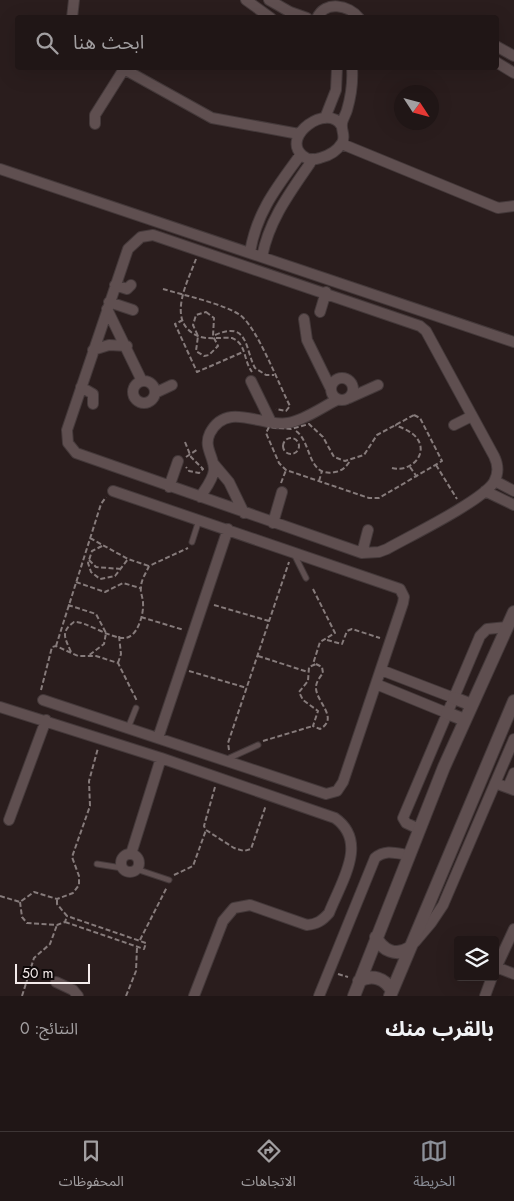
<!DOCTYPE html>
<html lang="ar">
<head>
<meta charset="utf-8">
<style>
	body { margin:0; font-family:Jost,"Noto Sans Arabic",sans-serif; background:#281f1f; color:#f1f3f6; direction:rtl }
	.controls { position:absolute; right:15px; bottom:15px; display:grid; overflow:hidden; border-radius:5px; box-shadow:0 5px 20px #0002 }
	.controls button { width:45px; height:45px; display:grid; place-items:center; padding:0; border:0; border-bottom:1px solid #3d3535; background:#201616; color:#f1f3f6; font:25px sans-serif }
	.compass { position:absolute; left:394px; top:85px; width:45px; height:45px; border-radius:50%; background:#201616; box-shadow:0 5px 20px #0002; rotate:126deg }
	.scale { position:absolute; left:15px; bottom:12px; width:75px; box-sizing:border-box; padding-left:5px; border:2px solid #f4ebeb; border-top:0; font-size:14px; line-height:18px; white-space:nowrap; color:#f4ebeb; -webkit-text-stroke:4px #0f0909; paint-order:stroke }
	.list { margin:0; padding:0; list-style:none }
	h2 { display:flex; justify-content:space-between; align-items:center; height:65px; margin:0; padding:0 20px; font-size:21px }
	h2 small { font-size:16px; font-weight:400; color:#a29fa1 }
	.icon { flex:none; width:28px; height:28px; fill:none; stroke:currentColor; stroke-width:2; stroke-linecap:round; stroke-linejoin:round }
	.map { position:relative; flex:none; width:514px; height:996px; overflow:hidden; direction:ltr }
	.search { position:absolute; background:#201616; box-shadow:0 5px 20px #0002; left:15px; right:15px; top:15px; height:55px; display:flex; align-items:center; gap:12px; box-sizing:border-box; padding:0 18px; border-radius:5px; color:#a29fa1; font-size:19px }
	.sheet { height:135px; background:#201616 }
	nav { display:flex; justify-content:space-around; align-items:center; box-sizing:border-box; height:70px; border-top:1px solid #3d3535; background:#201616; font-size:14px; color:#a29fa1 }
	nav a { display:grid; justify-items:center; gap:2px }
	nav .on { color:#8c9099 }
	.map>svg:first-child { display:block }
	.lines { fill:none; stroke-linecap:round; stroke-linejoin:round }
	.service-casing { stroke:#44393a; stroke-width:7 }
	.minor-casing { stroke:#44393a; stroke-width:12 }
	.tertiary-casing { stroke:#44393a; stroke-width:14 }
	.path { stroke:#867b7b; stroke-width:2; stroke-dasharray:5 2.5; stroke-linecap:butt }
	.service { stroke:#5f4f50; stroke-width:5 }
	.minor { stroke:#5f4f50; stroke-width:10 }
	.tertiary { stroke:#5f4f50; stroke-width:12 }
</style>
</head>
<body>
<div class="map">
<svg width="514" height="996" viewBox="0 0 514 996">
	<rect width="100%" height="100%" fill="#2a1d1d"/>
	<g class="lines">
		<defs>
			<path id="service" d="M192,542L199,520
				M294,554L306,578
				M128,728L136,708
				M225,760L258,745
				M97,864L122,868
				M136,869L169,880"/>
			<path id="minor" d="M246,0L271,18
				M269,0L290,12L307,18
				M72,18L74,0
				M317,18C325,0 349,5 359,18
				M496,46L514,56
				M496,62L514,73
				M122,68L212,118L299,134
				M325,118L336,90L337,68
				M95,124V115L124,69
				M341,125C327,103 281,136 302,155C307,160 314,160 320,158C328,156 337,151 342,143C346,136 341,131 342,124C342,120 346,114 347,110C351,96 353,82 352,68
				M342,144L498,208L514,206
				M0,169L514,342
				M153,235L420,326L426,331L494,456C498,464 499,473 494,482C482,501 410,536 387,549L379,552L362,553L76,453L68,443L67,430L128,249L141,237Z
				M250,252C257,211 277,187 301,154
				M262,257C269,219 292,190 313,159
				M115,285L127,289L131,285
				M109,302L133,310
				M107,309L142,381
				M320,312L326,292
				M304,319L307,340L330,387
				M93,350L109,345L127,346
				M331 389a11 11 0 1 1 22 0a11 11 0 1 1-22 0Z
				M133 392a11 11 0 1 1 22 0a11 11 0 1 1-22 0Z
				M251,381L271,422
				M81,387L93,394V404
				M155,393L172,385
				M349,398L378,385
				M454,425L472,416
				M213,463L229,482L244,513
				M495,481L514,491
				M169,487L178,461
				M485,491L514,505
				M200,497C205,489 213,480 214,470C214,456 203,447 210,433C227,400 263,428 288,423C305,420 322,407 337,400
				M273,523L282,492
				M362,553L368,530
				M381,670L454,698
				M376,684L447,713
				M43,700L326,794L337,791L343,782L403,603L404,597L400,589L113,491
				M0,707L161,758L335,818C369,842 341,882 329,913C322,921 317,924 307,925L250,905L234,908L223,921L194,996
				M158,738L228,529
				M495,783L514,790
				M508,787L514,773
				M9,820L46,720
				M419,829L406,823L403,818L480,636L487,629L507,627
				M131,854L161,758
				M121 863a9 9 0 1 1 18 0a9 9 0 1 1-18 0Z
				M415,942L431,923L443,905L514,739
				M496,967L514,974
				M495,970L514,929
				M56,982L73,990L78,996
				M319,996L375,858C385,849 396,853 408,855
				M485,996L492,977"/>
			<path id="tertiary" d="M454,698L472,705
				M447,713L465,720
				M376,937C382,950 396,957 409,948
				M359,981C372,974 385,978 392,991
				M354,996L444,767L514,612
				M390,996L514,701"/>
		</defs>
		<!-- service casing -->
		<use href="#service" class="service-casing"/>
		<!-- minor casing -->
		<use href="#minor" class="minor-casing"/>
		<!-- tertiary casing -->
		<use href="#tertiary" class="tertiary-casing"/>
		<!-- path -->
		<path class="path" d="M196,259C188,281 165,322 198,336C207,340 222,337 232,338C247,344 243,360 252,372
			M163,289C183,295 224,304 240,315C257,327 279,385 290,406L286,411L276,409
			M206,312L214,318L213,336L218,346L209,355L204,356L196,351L198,336L193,325L196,315Z
			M183,320L175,324L197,372L243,352
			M215,335C249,320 245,350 255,368L266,375H274
			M414,415L420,418L442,461L379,498H369L286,470L279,463L266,433L269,427L291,429L309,424L323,437L334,457L345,461L364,455L377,435Z
			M296,431C312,442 307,478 335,472C342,471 346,467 350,461
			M283 446a8 8 0 1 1 16 0a8 8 0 1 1-16 0Z
			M185,442L191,457L203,469L199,473L189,471L186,467
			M186,457L198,449
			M436,465L457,499
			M410,467L417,477
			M392,468C410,473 430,454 416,437C411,431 402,428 395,425
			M319,481L322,471
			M281,483L286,470
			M90,538L128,559L149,566
			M102,546L92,551L88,563L91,572L100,579L115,576L128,559
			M89,560L96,567L121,569
			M76,582L105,592L123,583L140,588
			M313,589L335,633L320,642L313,664
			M68,605L96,614L106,633L104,644L88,656
			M214,605L269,621
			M141,617L184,630
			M327,640L342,644L347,631L352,629L380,638
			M56,646L101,504L106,497
			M71,652C65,638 60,632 74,622C83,620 111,639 125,638C138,637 144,613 143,603C143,597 140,593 141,587C141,580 146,573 149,566L188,548
			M258,656L308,672
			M118,663L121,654L119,636
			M316,664L322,667L323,673C320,677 316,682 316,687C315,701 340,718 320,729L313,726L318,711L303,700L299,692L308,681L309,667Z
			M189,671L247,688
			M41,690L52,647L56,646L78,656H96L118,663L137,701
			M263,741L313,726
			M229,750L228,743L289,562
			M215,787L204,826L206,830L234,848L244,851L251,849L266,805
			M174,875L193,866L206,830
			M0,896L20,902L34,892L57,899L73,893L79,885V876L72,857L90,806L89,781L98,748
			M20,902L22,917L27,923L57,925L65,922L67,916L57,904V899
			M65,922L144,949L146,943L67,916
			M140,940L167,887
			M338,974L348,977
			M22,996L34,958L50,944L57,925
			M126,996L136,971L137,947"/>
		<!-- service -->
		<use href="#service" class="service"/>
		<!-- minor -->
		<use href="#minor" class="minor"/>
		<!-- tertiary -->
		<use href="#tertiary" class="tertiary"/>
	</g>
</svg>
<div class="controls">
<button><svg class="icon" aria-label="layers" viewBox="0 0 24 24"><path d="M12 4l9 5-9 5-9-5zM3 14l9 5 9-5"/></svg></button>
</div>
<svg class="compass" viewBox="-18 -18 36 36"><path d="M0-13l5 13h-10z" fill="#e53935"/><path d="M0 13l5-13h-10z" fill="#a29fa1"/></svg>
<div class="scale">50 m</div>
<div class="search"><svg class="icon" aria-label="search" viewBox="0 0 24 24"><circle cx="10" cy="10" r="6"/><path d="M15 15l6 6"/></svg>ابحث هنا</div>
</div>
<section class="sheet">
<h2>بالقرب منك<small>النتائج: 0</small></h2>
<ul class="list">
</ul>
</section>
<nav>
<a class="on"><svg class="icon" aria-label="map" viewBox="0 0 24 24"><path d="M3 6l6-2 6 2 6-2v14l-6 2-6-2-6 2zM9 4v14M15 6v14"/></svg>الخريطة</a>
<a><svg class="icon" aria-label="directions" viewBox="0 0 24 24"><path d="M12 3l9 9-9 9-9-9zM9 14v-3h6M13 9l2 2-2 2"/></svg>الاتجاهات</a>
<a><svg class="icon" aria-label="saved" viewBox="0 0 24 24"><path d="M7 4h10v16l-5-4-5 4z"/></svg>المحفوظات</a>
</nav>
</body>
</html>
